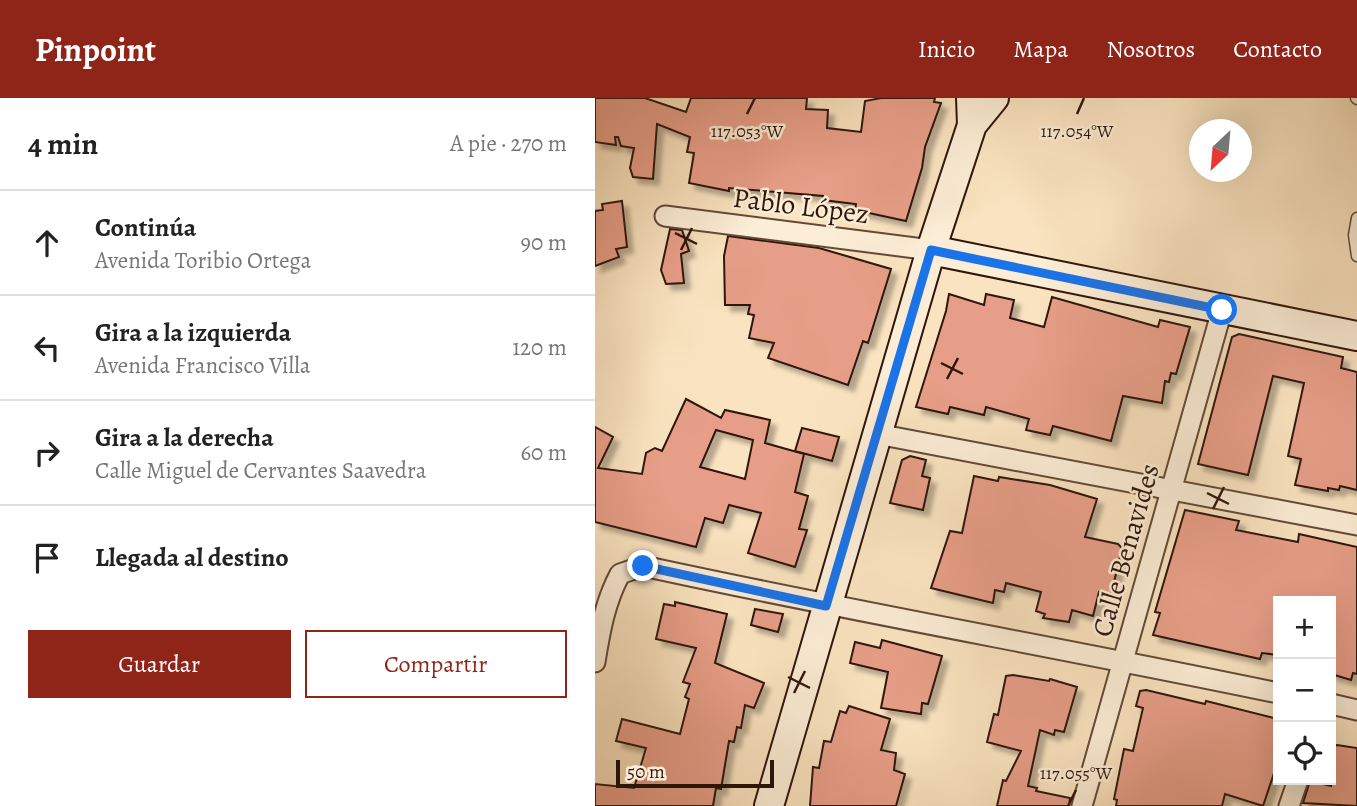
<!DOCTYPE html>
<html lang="es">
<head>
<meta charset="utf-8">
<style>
	body { margin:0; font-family:Alegreya,serif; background:#f6f6f6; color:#222 }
	.controls { position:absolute; right:21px; bottom:21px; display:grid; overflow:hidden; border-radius:0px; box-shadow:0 7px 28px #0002 }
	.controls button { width:63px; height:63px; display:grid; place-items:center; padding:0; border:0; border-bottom:2px solid #e0e0e0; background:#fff; color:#222; font:35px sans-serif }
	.compass { position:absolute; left:594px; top:21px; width:63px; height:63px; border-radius:50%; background:#fff; box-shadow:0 7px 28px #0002; rotate:206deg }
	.scale { position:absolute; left:21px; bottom:18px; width:158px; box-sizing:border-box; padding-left:7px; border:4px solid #2f160b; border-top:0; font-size:19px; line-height:24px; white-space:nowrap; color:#2f160b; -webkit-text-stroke:5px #fcedd6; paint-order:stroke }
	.stop { position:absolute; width:21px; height:21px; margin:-16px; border:5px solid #1a73e8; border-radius:50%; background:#fff }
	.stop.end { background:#1a73e8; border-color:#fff; box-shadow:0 2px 7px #0008 }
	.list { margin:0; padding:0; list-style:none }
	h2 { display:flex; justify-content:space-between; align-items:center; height:91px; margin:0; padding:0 28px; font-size:30px }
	h2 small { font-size:23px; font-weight:400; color:#767676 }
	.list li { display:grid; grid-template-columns:46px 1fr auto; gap:21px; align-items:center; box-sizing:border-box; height:105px; padding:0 28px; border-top:2px solid #e0e0e0 }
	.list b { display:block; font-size:26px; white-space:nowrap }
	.list p { margin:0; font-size:23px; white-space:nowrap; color:#767676 }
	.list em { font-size:23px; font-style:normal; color:#767676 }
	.actions { display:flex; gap:14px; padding:21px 28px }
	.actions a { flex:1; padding:16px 0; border:2px solid #8f2418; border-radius:0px; text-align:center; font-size:24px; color:#8f2418 }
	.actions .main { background:#8f2418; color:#fff }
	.icon { flex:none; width:38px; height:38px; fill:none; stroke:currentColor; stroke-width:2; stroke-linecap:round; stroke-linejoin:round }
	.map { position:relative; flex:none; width:762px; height:708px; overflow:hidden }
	header { display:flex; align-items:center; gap:42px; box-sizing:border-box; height:98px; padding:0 35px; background:#8f2418; color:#fff }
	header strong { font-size:33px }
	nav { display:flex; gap:38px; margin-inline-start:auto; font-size:24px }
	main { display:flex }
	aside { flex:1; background:#fff }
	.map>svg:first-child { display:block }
	.building { fill:#e79e88; stroke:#2f160b; stroke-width:2; fill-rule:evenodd; filter:url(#shadow) }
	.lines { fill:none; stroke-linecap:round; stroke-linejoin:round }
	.lane-casing { stroke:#624938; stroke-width:13 }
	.street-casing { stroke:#624938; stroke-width:23 }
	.secondary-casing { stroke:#2f160b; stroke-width:32 }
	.lane { stroke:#fcedd6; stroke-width:10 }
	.street { stroke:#fcedd6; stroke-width:19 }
	.secondary { stroke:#fcedd6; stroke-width:28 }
	.route { stroke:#1a73e8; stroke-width:9 }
	.ticks { fill:none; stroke:#2f160b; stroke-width:2.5 }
	.labels { text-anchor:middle; stroke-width:5; stroke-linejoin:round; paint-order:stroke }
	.street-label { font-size:28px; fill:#2f160b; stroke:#fcedd6 }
	.ticks-label { font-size:18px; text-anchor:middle; fill:#2f160b; stroke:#fcedd6; stroke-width:5; stroke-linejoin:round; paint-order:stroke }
</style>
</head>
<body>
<header>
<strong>Pinpoint</strong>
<nav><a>Inicio</a><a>Mapa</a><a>Nosotros</a><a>Contacto</a></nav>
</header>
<main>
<aside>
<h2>4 min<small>A pie · 270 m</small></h2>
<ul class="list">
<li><svg class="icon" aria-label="ahead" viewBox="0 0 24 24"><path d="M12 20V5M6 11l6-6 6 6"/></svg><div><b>Continúa</b><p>Avenida Toribio Ortega</p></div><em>90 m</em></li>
<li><svg class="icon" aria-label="left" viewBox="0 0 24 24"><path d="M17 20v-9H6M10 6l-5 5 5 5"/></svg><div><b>Gira a la izquierda</b><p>Avenida Francisco Villa</p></div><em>120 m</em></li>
<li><svg class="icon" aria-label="right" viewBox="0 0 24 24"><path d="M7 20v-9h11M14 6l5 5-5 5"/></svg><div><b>Gira a la derecha</b><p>Calle Miguel de Cervantes Saavedra</p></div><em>60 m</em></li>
<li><svg class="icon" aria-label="arrive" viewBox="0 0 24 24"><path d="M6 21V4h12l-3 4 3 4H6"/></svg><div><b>Llegada al destino</b></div></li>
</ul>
<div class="actions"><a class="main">Guardar</a><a>Compartir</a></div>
</aside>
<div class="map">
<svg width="762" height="708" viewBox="0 0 762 708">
	<defs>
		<filter id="shadow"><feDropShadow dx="6" dy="6" stdDeviation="2" flood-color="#0004"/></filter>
	</defs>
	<rect width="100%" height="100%" fill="#fae3c0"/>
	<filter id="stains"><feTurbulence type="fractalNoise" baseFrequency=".00286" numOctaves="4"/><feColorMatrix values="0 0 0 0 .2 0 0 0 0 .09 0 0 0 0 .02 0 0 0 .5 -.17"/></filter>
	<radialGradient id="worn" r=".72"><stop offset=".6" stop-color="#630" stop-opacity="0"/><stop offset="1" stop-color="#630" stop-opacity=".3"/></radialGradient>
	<!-- building -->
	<path class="building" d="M0,0H50L91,14L96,0H212L211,11L233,12L232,30L266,34L270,3L286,0H340L339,4L346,5L330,49L327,70L311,123L260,112L261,106L228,102V98L134,90V93L94,85L99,55L92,54L95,39L62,26L58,81L38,79L35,70L39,50L26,48L23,39H20L21,47L0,44Z
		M27,103L32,149L21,151L24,159L0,168V113L8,112L7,106Z
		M75,131L87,132L94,153L86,156L89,185L71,186L66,172Z
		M133,138L224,150L296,171L273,245L268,243L253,287L173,260L179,245L154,240L159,217L153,216L155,207H130L129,158Z
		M354,196L389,207L391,196L419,202L415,220L449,229L457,199L563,229L565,222L595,229L581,276L576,275L574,284L570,283L567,305L528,298L516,343L458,328L455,337L431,332L434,321L391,309L389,317L355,309L353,316L321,309L351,213Z
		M644,236L748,259L746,270L762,274V392L745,388L744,392L733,390V393L700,387L706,361L693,358L709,285L678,278L653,377L603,366L637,239Z
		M91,301L126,320L130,312L175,322L170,345L209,356L200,394L213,398L204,431L212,432L200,469L153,455L166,415L134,407L128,425L110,420L101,449L0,424V329L18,339L3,370L47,376L51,355L60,350L67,353ZM121,332L158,342L150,381L105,369Z
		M207,330L244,339L237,363L200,353Z
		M315,358L331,362L327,378L335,380L328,412L295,405L307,362Z
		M379,378L403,383L404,379L455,387L502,401L490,439L523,446L527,450L516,497L504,494L498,518L477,512L474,524L448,520L450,516L441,513L446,494L411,485L409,494L400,492L398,505L336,490L355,433L367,435Z
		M590,412L644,423L641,432L703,444L704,436L762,449V576L758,575L756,582L736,576V514L739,503H700L683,499V557L667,555L665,561L558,537L565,515L560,514Z
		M80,504L132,516L120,565L169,585L159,610L150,607L146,630L142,629L139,644L134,643L126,691L121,690L118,708H0V686L39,690L51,650L21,643L27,621L85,636L94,601L90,599L95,586L88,584L101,550L61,541L69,506L80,508Z
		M160,511L188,516L183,534L156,527Z
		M287,542L347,558L333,606L327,605L326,616L286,610L293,574L255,565L260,544L285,550Z
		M418,577L454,583L455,581L482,589L469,634L460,632L459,637L445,632L433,688L442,690L441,693L475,700L474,708H402L408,682L411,683L426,653L392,644L399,616L403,617L411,578Z
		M551,592L610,606L611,603L683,621V663L668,708L630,696L627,708H521L522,702L519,701L529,651L538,653L548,610L541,608L545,593Z
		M254,608L295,621L286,652L301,655L299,672L310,676L301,708H215L218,669L224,670L229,643L236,644L245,613L251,615Z
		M742,647L762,650V708L708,705L715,683L736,688V649Z"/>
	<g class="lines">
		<defs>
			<path id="lane" d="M761,0L762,1
				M762,120L759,137L762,158"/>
			<path id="street" d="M70,118L336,152
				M282,336L762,427
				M0,564C5,533 10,504 25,476L48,468C259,514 472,551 683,595
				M736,606L762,612
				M487,708L627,212
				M694,708L703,682"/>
			<path id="secondary" d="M377,27L399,0
				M336,152L762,238
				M174,708L336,152L377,27L376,0"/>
		</defs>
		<!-- lane casing -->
		<use href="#lane" class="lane-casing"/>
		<!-- street casing -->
		<use href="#street" class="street-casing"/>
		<!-- secondary casing -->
		<use href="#secondary" class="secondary-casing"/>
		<!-- lane -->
		<use href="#lane" class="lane"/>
		<!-- street -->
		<use href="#street" class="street"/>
		<!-- secondary -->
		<use href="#secondary" class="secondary"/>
	</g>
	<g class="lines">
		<!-- route -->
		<path class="route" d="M48,468L231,508L336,152L627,212"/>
	</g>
	<!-- ticks -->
	<path class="ticks" d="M152,16L160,0M482,16L489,0M80,135L102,146M86,152L97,130M346,265L368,276M352,281L363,260M612,395L634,406M618,411L629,389M193,579L215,590M199,595L210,573M473,708L481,692"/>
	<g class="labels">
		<!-- street labels -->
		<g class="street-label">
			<text transform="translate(206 107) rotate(7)" y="10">Pablo López</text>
			<text transform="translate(530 452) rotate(-74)" y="10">Calle Benavides</text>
		</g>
	</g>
	<g class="ticks-label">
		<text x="152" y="39">117.053°W</text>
		<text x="482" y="39">117.054°W</text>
		<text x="481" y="681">117.055°W</text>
	</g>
	<rect width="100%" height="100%" filter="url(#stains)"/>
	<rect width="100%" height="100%" fill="url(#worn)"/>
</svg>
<div class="controls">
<button>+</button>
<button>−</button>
<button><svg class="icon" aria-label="locate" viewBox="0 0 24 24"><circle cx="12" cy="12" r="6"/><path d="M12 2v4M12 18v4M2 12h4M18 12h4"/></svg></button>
</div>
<svg class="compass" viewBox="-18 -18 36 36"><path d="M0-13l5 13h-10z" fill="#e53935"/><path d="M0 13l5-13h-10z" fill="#767676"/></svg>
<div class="scale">50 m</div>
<div class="stop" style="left:627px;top:212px"></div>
<div class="stop end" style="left:48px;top:468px"></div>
</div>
</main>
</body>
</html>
